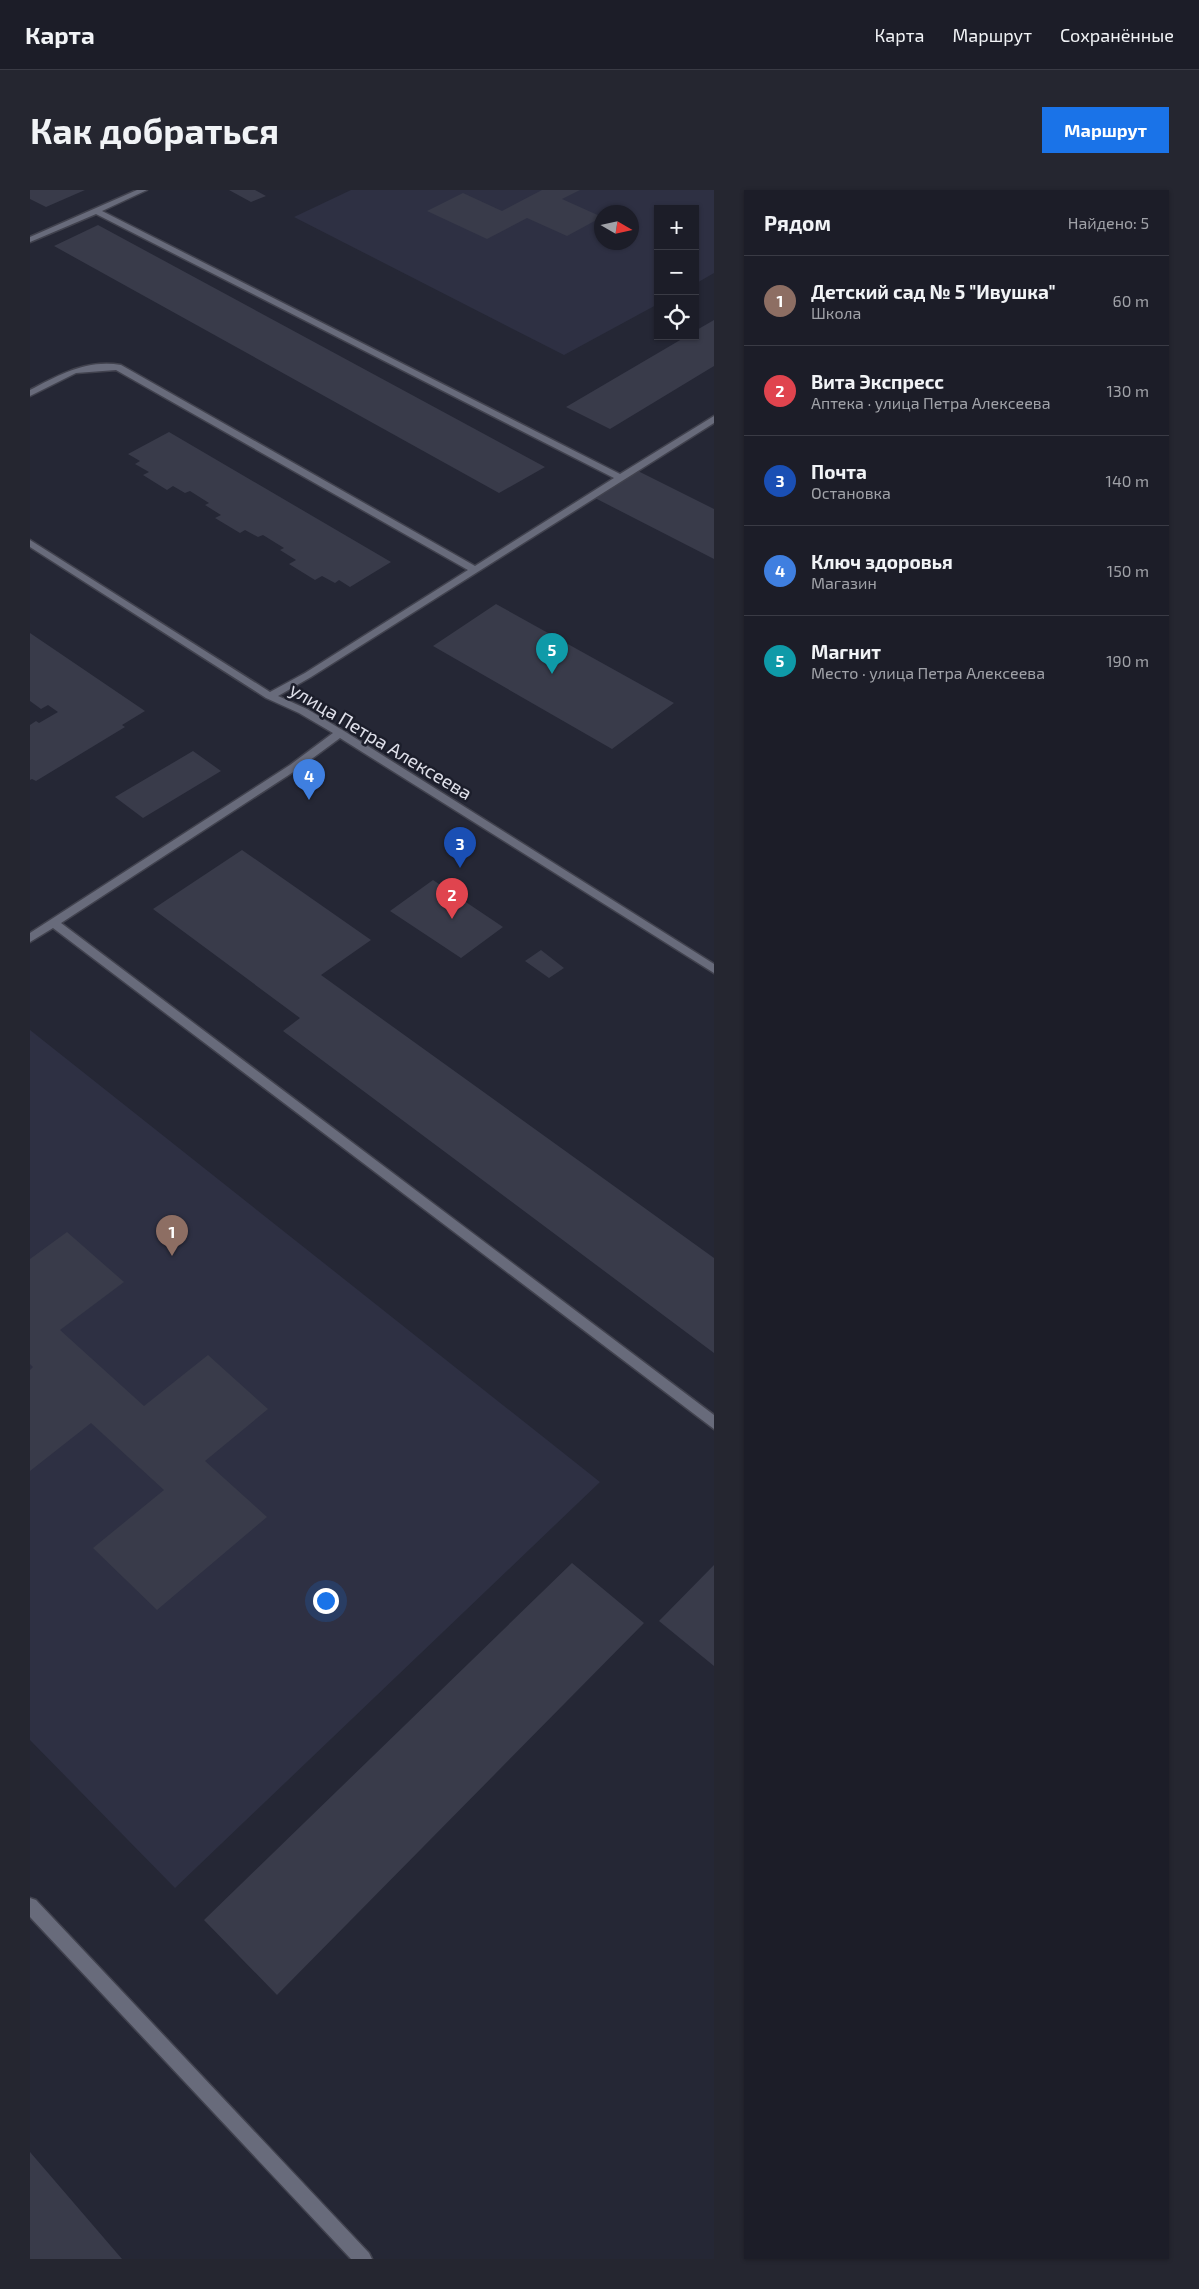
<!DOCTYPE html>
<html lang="ru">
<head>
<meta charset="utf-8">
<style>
	body { margin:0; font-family:"Exo 2",sans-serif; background:#252630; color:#f1f3f6 }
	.controls { position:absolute; right:15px; top:15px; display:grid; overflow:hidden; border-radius:0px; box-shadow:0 1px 4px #0004 }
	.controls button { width:45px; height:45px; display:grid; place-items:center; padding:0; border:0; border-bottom:1px solid #3a3b45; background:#1c1d28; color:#f1f3f6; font:25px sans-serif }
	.compass { position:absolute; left:564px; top:15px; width:45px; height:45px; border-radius:50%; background:#1c1d28; box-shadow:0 1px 4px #0004; rotate:99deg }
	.you { position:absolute; left:295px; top:1410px; width:18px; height:18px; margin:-12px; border:4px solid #fff; border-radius:50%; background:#1a73e8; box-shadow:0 0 0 8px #1a73e833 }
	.badge { display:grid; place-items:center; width:32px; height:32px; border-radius:50%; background:#1a73e8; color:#fff; font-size:16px; font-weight:700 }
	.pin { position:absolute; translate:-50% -41px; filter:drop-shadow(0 1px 2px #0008) }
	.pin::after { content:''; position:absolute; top:26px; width:18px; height:15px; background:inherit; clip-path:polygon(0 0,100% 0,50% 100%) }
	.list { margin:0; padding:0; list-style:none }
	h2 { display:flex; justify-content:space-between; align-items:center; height:65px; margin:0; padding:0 20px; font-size:21px }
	h2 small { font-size:16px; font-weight:400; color:#a0a2a8 }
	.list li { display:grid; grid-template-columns:32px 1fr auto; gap:15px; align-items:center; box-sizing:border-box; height:90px; padding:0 20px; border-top:1px solid #3a3b45 }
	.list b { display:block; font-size:19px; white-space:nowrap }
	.list p { margin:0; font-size:16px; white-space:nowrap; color:#a0a2a8 }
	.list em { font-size:16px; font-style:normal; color:#a0a2a8 }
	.icon { flex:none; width:28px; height:28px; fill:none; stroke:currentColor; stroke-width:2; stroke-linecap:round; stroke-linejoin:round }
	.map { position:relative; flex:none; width:684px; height:2069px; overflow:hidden; border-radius:0px }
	header { display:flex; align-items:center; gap:30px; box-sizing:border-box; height:70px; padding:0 25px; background:#1c1d28; border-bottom:1px solid #3a3b45 }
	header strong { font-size:24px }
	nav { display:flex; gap:28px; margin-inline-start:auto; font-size:18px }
	.intro { display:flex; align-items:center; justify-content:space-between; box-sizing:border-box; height:120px; padding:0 30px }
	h1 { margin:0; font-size:35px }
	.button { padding:12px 22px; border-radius:0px; background:#1a73e8; color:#fff; font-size:18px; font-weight:700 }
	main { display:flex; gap:30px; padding:0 30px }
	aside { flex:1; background:#1c1d28; border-radius:0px; box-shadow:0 1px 4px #0004 }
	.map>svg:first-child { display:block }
	.built { fill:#2e3043; fill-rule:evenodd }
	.building { fill:#393b4a }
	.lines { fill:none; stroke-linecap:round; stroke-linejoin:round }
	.minor-casing { stroke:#41424e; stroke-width:3 }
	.minor { fill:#686b7b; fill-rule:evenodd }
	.labels { text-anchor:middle; stroke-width:5; stroke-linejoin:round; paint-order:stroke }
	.street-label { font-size:19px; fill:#dfe0ea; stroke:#1c1e2b }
</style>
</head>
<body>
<header>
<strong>Карта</strong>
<nav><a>Карта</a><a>Маршрут</a><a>Сохранённые</a></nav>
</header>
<div class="intro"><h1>Как добраться</h1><a class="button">Маршрут</a></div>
<main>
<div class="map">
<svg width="684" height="2069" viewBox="0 0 684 2069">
	<rect width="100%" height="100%" fill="#252735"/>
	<!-- built -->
	<path class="built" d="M321,0H684V83L665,94V19H628V114L534,165L264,27ZM572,22H602V52H572Z
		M0,840L570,1292L145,1698L0,1550Z"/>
	<!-- building -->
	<path class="building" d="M0,0H55L16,17L0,9Z
		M199,0H225L236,6L221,12Z
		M512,0H550L532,9L572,27L537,46L497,28L457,49L397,21L433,3L472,21Z
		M68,35L515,277L469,303L24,56Z
		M684,130V176L580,239L536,217L657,146H665V141Z
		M139,242L361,372L320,397L309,390L305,393L292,386L285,390L259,374L266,370L250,360L254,358L233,345L228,347L215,340L210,343L185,328L191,325L175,315L179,313L160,301L155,303L143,296L137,300L113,285L119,282L105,274L110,271L98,264Z
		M608,281L684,319V369L565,308Z
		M466,414L644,513L582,559L403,456Z
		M0,443L115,521L92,535L95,537L6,591L2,589L0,590V535L6,531L9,533L28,522L18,515L11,519L0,511Z
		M163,561L191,581L113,628L85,607Z
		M212,660L341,750L291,785L684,1068V1163L253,841L270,828L123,719Z
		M403,690L473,737L431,768L360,721Z
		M511,760L534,778L519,788L495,771Z
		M37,1042L94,1092L30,1140L114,1216L178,1165L238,1219L175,1271L237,1327L127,1420L63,1358L134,1300L61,1233L0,1281V1180L3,1177L0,1174V1069Z
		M542,1373L614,1433L247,1805L174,1730Z
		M684,1375V1476L629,1431Z
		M0,1962L92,2069H0Z"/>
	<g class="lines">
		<defs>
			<path id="minor" d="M107,0H117L72,21L590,284L684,226V233L281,487L248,506L277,519L314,541L684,774V783L310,548L268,579L31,733L684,1225V1239L23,738L0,752V743L260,575L303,543L269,523L236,508L0,357V350L240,502L275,483L438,380L86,180L46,183L0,206V200C29,185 57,169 91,175L445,376L584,288L66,24L0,52V47Z
				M0,1708L6,1710L339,2063L342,2069H321L0,1727Z"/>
		</defs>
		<!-- minor casing -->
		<use href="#minor" class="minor-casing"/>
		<!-- minor -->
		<use href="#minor" class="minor"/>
	</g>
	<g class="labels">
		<!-- street labels -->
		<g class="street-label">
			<text transform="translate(351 551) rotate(31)" y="7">улица Петра Алексеева</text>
		</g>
	</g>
</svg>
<div class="controls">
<button>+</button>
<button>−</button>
<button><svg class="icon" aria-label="locate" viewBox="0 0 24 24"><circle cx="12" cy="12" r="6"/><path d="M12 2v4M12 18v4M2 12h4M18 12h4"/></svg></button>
</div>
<svg class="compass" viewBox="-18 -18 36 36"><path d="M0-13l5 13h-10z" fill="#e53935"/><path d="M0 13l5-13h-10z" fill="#a0a2a8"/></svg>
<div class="you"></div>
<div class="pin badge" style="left:142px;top:1066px;background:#8d6e63">1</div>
<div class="pin badge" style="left:422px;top:729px;background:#e0444e">2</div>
<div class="pin badge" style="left:430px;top:678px;background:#1a4fb4">3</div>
<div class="pin badge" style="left:279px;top:610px;background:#3f7fe0">4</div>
<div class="pin badge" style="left:522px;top:484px;background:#0f9aa8">5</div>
</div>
<aside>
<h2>Рядом<small>Найдено: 5</small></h2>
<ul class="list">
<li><span class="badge" style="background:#8d6e63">1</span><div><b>Детский сад № 5 &quot;Ивушка&quot;</b><p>Школа</p></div><em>60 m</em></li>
<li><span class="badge" style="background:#e0444e">2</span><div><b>Вита Экспресс</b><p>Аптека · улица Петра Алексеева</p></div><em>130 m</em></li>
<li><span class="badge" style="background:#1a4fb4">3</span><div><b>Почта</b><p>Остановка</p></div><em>140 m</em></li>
<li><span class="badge" style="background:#3f7fe0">4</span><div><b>Ключ здоровья</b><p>Магазин</p></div><em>150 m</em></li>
<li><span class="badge" style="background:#0f9aa8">5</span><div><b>Магнит</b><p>Место · улица Петра Алексеева</p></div><em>190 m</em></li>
</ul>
</aside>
</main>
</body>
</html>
